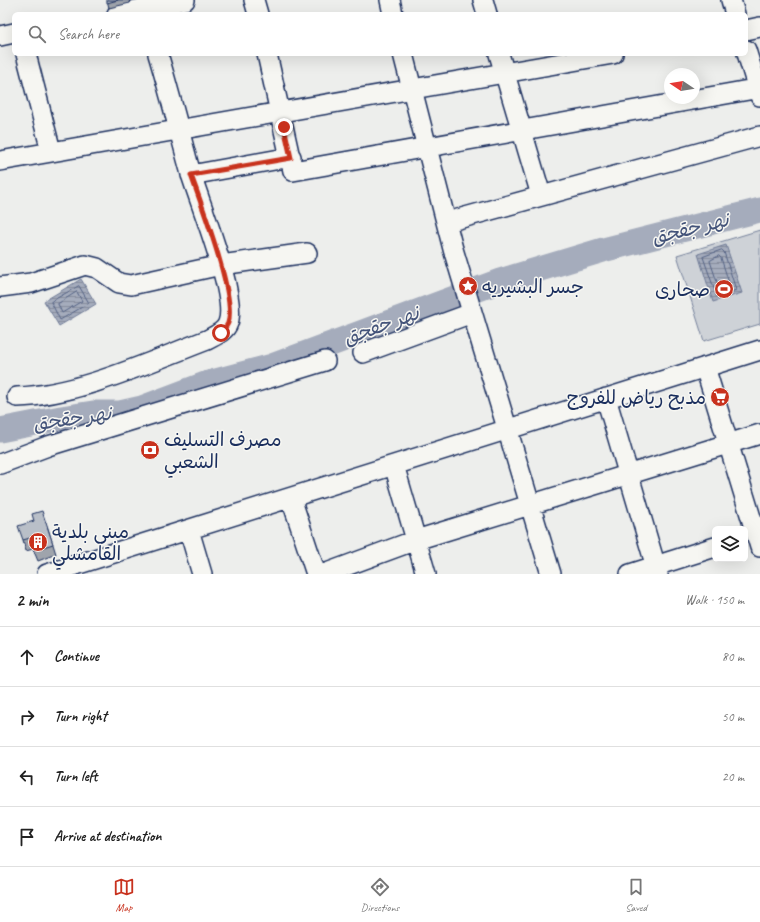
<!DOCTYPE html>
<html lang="en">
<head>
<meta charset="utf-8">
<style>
	body { margin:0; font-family:Caveat,"Playpen Sans Arabic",sans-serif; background:#f2f2f2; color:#222 }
	.controls { position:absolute; right:12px; bottom:12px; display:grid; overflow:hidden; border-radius:6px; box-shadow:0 4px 16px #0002 }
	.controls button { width:36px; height:36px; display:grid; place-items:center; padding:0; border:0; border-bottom:1px solid #e0e0e0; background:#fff; color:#222; font:20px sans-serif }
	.compass { position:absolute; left:664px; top:68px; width:36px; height:36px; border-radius:50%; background:#fff; box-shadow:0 4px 16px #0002; rotate:282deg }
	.stop { position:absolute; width:12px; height:12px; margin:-9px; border:3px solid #c8321e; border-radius:50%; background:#fff }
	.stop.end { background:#c8321e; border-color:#fff; box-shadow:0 1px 4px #0008 }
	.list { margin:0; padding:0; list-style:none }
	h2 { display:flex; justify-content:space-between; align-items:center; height:52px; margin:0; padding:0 16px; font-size:17px }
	h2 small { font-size:13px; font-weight:400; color:#767676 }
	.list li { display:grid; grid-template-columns:26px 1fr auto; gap:12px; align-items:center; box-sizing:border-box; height:60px; padding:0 16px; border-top:1px solid #e0e0e0 }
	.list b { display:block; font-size:15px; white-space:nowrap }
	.list em { font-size:13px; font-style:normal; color:#767676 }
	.icon { flex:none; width:22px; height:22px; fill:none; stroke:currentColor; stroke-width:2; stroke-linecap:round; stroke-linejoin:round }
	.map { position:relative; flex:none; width:760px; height:574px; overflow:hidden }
	.search { position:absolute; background:#fff; box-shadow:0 4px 16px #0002; left:12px; right:12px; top:12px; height:44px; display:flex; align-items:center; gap:10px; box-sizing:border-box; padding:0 14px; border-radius:6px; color:#767676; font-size:15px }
	.sheet { height:292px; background:#fff }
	nav { display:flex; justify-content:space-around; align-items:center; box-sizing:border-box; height:56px; border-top:1px solid #e0e0e0; background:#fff; font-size:11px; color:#767676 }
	nav a { display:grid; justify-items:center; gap:2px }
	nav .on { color:#c8321e }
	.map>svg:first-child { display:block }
	.green { fill:#ced2d7; stroke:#74809a }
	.water { fill:url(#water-rules); stroke:#6e7a96 }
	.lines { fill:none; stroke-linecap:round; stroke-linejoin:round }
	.shore { stroke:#526184; stroke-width:1 }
	.river { stroke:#a5acbc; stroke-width:25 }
	.minor-casing { stroke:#1b2f5e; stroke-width:22 }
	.minor { stroke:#f6f6f2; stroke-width:19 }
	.wall { fill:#9fa4ac; stroke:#1b2f5e }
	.building { fill:#b9bfc8; stroke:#1b2f5e }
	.route { stroke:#c8321e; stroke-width:5 }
	.labels { text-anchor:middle; stroke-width:3; stroke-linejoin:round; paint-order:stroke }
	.poi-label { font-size:19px; fill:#1b2f5e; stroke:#f6f6f2; text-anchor:start }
	.water-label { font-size:20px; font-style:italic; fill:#44547a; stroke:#f6f6f2 }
</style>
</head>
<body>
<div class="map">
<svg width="760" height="574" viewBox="0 0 760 574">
	<defs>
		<pattern id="water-rules" width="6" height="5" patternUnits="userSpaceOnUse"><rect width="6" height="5" fill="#a5acbc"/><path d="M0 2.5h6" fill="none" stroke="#868c9c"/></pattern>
	</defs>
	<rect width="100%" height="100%" fill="#edeeec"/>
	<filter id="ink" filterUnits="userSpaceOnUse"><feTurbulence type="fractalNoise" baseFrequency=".025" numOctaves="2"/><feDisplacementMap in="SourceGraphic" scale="8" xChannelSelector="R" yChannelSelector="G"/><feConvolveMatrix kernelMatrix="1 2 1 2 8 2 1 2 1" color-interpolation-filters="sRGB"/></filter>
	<g filter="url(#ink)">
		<!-- green -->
		<path class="green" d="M760,230V324L704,341L677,255Z"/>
		<!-- water -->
		<path class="water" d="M726,245L742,293L713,302L698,254Z
			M81,279L96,304L59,326L44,301Z"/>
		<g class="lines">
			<!-- shore -->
			<path class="shore" d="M722,250L724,252L736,290L717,297L703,257Z
				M719,256L721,258L730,286L720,291L710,261Z
				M79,286L89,303L60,320L51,302Z
				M77,292L82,301L62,313L58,304Z"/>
			<!-- river -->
			<path class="river" d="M0,430L61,418L93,413H120L142,408L208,383L272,366L500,281L603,250L760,210"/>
			<defs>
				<path id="minor" d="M254,0L258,14
					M390,0L393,14
					M483,0L487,14
					M731,0L735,14
					M117,14L185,0
					M746,30L760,27
					M0,36L14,33
					M746,50L760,96
					M26,54L51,151
					M267,54L293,171L760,88
					M403,54L453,249L551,574
					M499,54L541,195
					M0,161L613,54
					M191,175L291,157
					M447,222L760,136
					M0,287L31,283L85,265L97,268L119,283L131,285L221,265L307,253
					M363,353L472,313
					M705,367L760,547
					M17,397C79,395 149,362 207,340C214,336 225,332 228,323C238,297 200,204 191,174C180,134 170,94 158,54
					M606,398L658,574
					M0,464L48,446L325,361
					M394,465L426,574
					M291,498L316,574
					M189,530L202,574
					M47,574L760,350
					M324,574L416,540L760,434
					M630,574L715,547"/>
			</defs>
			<!-- minor casing -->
			<use href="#minor" class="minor-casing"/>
			<!-- minor -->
			<use href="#minor" class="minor"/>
		</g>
		<!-- wall -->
		<path class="wall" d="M107,0H129L130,3L109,8Z
			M46,522L56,554L38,561L33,549L26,551L23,540Z"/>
		<!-- building -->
		<path class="building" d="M107,0H118L107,3Z
			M42,511L53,544L34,550L30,538L23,540L18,526L34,521L32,514Z"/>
	</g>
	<g class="lines" filter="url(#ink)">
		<!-- route -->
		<path class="route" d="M221,333C223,330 227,326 228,323C237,297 201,204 191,175L291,158L284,127"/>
	</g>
	<!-- icons -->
	<defs>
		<symbol id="sight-disc" viewBox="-11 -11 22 22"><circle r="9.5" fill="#c8321e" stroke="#f6f6f2"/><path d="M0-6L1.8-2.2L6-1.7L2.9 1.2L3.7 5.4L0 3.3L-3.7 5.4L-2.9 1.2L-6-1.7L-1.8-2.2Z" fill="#fff"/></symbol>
		<symbol id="stadium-disc" viewBox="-11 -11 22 22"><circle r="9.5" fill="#c8321e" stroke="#f6f6f2"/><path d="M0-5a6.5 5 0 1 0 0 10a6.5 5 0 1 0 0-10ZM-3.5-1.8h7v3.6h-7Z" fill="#fff"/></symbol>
		<symbol id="supermarket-disc" viewBox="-11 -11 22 22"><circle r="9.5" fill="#c8321e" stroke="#f6f6f2"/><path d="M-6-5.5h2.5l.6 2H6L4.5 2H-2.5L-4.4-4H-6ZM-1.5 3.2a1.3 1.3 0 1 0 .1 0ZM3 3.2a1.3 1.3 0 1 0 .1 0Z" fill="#fff"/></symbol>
		<symbol id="bank-disc" viewBox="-11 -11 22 22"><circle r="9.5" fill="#c8321e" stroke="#f6f6f2"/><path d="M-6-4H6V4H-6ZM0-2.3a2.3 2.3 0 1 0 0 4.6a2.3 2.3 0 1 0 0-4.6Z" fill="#fff"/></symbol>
		<symbol id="building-disc" viewBox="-11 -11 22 22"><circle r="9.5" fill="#c8321e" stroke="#f6f6f2"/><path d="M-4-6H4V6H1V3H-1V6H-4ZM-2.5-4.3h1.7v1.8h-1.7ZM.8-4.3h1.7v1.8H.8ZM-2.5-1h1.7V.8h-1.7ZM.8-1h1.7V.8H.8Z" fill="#fff"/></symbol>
	</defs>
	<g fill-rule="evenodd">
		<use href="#sight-disc" x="457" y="275" width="22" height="22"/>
		<use href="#stadium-disc" x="713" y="278" width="22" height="22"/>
		<use href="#supermarket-disc" x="709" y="386" width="22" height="22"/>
		<use href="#bank-disc" x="139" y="439" width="22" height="22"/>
		<use href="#building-disc" x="27" y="531" width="22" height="22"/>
	</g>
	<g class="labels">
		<!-- poi labels -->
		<g class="poi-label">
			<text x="482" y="293">جسر البشيريه</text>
			<text x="710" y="296" text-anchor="end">صحارى</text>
			<text x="706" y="404" text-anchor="end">مذبح رياض للفروج</text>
			<text x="164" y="446">مصرف التسليف<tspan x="164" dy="22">الشعبي</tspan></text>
			<text x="52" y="538">مبنى بلدية<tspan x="52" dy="22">القامشلي</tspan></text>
		</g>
		<!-- water labels -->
		<g class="water-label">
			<text transform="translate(690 228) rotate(-14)" y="7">نهر جقجق</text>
			<text transform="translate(381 325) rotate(-20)" y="7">نهر جقجق</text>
			<text transform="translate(72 418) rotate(-8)" y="7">نهر جقجق</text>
		</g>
	</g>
</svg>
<div class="controls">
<button><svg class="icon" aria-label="layers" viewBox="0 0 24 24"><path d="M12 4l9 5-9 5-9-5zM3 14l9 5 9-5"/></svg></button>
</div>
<svg class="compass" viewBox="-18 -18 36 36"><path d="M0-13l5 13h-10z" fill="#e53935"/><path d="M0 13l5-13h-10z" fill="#767676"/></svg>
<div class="stop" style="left:221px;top:333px"></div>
<div class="stop end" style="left:284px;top:127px"></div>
<div class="search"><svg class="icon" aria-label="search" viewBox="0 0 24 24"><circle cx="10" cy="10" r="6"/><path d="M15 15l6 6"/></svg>Search here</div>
</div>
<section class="sheet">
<h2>2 min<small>Walk · 150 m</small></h2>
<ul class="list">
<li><svg class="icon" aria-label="ahead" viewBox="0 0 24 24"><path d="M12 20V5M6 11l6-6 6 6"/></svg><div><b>Continue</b></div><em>80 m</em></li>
<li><svg class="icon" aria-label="right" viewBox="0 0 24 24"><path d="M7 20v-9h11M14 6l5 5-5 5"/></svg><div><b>Turn right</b></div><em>50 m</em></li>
<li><svg class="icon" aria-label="left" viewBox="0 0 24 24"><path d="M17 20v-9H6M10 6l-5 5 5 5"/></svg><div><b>Turn left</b></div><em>20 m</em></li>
<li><svg class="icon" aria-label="arrive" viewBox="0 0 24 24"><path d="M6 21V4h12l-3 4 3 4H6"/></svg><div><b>Arrive at destination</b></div></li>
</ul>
</section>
<nav>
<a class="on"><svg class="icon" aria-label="map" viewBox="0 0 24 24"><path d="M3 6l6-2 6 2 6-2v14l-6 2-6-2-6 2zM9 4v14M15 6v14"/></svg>Map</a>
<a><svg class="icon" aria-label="directions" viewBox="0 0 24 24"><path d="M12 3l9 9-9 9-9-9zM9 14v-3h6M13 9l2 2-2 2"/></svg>Directions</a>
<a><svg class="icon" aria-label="saved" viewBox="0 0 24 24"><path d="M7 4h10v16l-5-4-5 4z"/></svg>Saved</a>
</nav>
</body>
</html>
